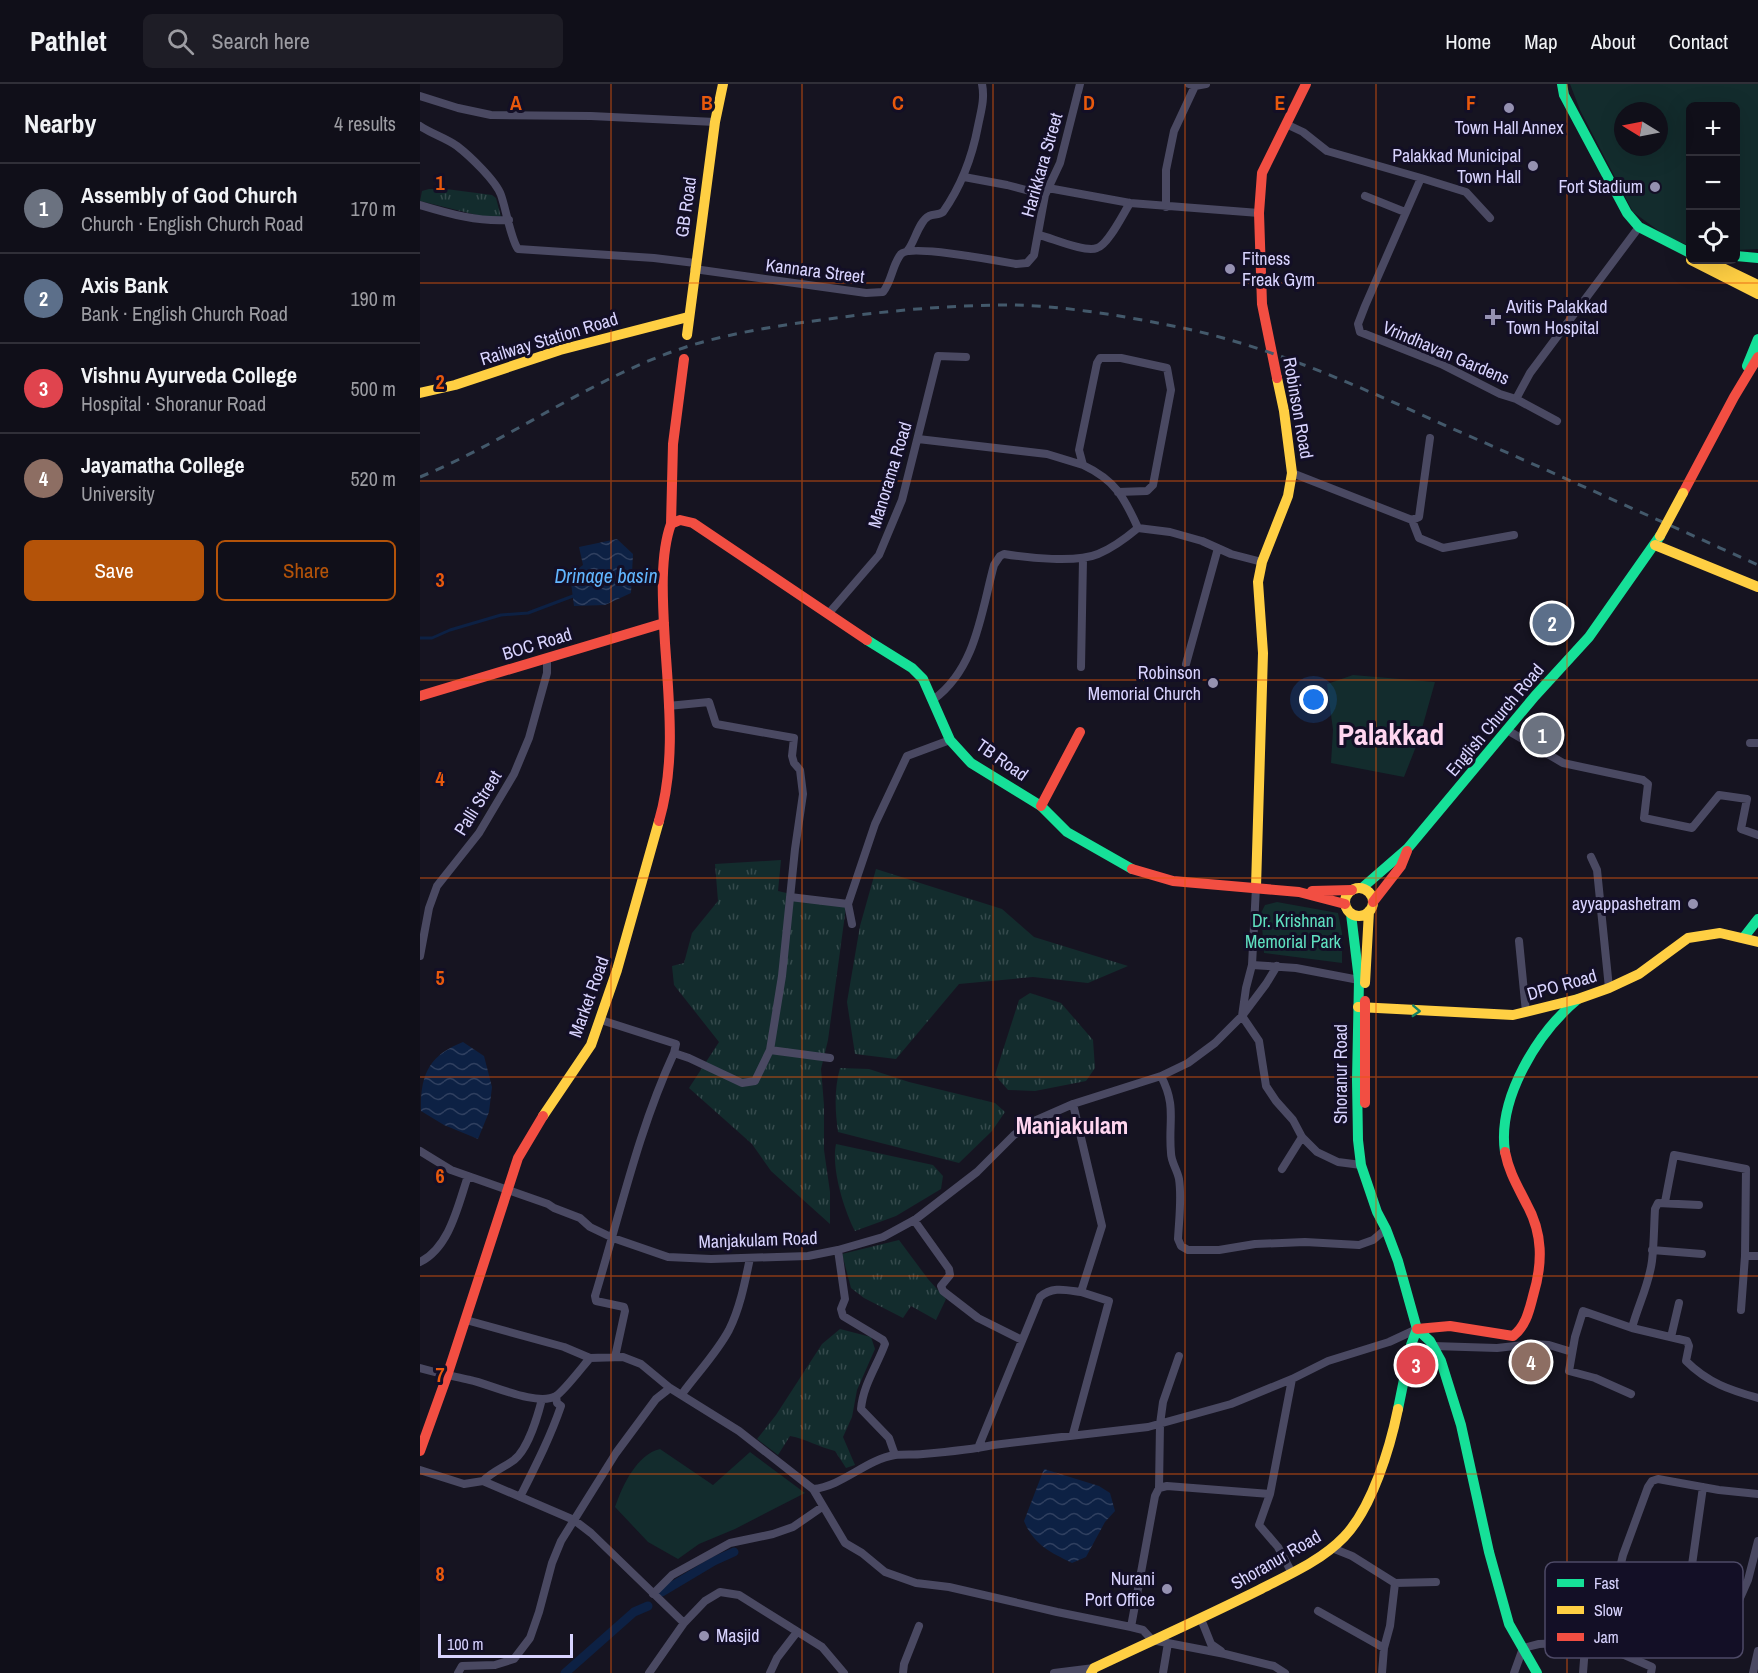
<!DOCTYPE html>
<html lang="en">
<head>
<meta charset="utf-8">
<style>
	body { margin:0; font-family:"Archivo Narrow",sans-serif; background:#1e1d26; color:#f1f3f6 }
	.controls { position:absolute; right:18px; top:18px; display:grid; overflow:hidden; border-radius:9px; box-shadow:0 6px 24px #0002 }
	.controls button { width:54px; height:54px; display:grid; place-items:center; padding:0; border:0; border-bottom:2px solid #302f38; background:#100f19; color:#f1f3f6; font:30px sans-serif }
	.compass { position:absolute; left:1194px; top:18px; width:54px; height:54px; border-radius:50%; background:#100f19; box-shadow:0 6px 24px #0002; rotate:280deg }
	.scale { position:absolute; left:18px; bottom:15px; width:135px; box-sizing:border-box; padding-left:6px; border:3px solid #d9d4ff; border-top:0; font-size:16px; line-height:21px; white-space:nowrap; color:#d9d4ff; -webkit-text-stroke:4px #130f26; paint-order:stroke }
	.you { position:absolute; left:894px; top:616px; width:21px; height:21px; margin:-15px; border:4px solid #fff; border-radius:50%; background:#1a73e8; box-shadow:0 0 0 9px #1a73e833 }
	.badge { display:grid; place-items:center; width:39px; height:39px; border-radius:50%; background:#b45309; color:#fff; font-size:20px; font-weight:700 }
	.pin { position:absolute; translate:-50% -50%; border:3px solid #fff; box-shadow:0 2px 6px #0006 }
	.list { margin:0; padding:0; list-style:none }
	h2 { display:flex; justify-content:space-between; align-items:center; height:78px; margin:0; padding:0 24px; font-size:26px }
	h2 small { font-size:20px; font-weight:400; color:#9c9ca2 }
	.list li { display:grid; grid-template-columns:39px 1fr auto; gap:18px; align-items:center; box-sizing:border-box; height:90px; padding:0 24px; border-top:2px solid #302f38 }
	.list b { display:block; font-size:22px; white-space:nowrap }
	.list p { margin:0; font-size:20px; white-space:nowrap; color:#9c9ca2 }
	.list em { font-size:20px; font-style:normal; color:#9c9ca2 }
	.actions { display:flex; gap:12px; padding:18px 24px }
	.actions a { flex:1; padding:14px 0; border:2px solid #b45309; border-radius:9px; text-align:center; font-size:21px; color:#b45309 }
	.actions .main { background:#b45309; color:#fff }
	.icon { flex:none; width:33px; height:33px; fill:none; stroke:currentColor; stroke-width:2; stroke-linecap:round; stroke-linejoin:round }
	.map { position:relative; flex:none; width:1338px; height:1589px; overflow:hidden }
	header { display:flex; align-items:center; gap:36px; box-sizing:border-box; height:84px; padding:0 30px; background:#100f19; border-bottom:2px solid #302f38 }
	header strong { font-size:28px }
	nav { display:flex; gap:33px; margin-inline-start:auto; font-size:21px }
	.search { width:420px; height:54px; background:#1e1d26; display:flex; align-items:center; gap:15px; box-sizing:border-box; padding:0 21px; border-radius:9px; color:#9c9ca2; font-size:22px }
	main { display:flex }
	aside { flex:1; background:#100f19 }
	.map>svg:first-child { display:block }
	.grass { fill:url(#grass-tufts) }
	.park { fill:#132c2d; fill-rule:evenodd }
	.water { fill:url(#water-waves) }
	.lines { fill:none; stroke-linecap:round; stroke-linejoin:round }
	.stream { stroke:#0d2144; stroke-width:3 }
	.canal { stroke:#0d2144; stroke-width:9 }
	.street { stroke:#4a4962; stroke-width:8 }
	.fast { stroke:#16e098; stroke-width:10 }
	.slow { stroke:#ffcf43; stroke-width:10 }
	.jam { stroke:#f24e42; stroke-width:10 }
	.rail { stroke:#43596b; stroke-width:3; stroke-dasharray:9 8; stroke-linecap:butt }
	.slow-bridge { stroke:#ffcf43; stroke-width:10 }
	.oneway { stroke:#158265 }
	.grid { fill:none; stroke:#e8590c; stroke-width:1.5; stroke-opacity:0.55 }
	.poi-dot { fill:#9591b1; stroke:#130f26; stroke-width:2 }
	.labels { text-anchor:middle; stroke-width:6; stroke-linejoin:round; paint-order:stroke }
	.poi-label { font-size:18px; fill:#d9d4ff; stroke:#130f26; text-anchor:end }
	.street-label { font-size:18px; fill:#d9d4ff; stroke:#130f26 }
	.park-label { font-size:18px; fill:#5fe0c0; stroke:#130f26 }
	.water-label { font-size:20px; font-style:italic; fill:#62b6ff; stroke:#130f26 }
	.district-label { font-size:24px; font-weight:bold; fill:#ffd6f0; stroke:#130f26 }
	.town-label { font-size:30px; font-weight:bold; fill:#ffd6f0; stroke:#130f26 }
	.key { fill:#130f26; stroke:#4e4a67; stroke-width:1.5 }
	.key-label { font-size:16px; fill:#d9d4ff }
	.grid-label { font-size:20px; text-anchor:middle; font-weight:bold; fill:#e8590c; stroke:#130f26; stroke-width:6; stroke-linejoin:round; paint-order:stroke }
</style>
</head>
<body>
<header>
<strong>Pathlet</strong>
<div class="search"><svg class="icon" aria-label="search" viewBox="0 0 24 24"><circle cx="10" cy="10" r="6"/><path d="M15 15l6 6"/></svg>Search here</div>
<nav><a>Home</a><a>Map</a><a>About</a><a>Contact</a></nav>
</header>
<main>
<aside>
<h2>Nearby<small>4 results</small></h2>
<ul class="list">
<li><span class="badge" style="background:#6b7280">1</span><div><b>Assembly of God Church</b><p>Church · English Church Road</p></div><em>170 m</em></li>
<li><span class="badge" style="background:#5c6f8a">2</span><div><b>Axis Bank</b><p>Bank · English Church Road</p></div><em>190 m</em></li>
<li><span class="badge" style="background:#e0444e">3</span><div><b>Vishnu Ayurveda College</b><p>Hospital · Shoranur Road</p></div><em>500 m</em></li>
<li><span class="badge" style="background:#8d6e63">4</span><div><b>Jayamatha College</b><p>University</p></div><em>520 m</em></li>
</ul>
<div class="actions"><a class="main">Save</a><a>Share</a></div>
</aside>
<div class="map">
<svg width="1338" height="1589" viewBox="0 0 1338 1589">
	<defs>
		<pattern id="grass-tufts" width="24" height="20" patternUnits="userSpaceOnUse" patternTransform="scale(1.5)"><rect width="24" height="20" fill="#132c2d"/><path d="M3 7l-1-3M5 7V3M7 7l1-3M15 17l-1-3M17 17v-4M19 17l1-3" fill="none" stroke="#354a4c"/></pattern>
		<pattern id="water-waves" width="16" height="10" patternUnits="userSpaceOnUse" patternTransform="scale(1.5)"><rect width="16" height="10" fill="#0d2144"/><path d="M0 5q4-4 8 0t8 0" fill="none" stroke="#304060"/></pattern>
	</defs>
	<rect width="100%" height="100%" fill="#161421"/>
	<!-- grass -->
	<path class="grass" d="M9,105H26L72,111L76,114L81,133L61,132L0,117L2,107Z
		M361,776L358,807L426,823L408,956L401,985L404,1021V1066L410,1108V1140L351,1087L332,1060L269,1004L299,958L254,901L252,882L264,879L272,849L298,817L295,780Z
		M456,785L582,825L614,853L708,882L668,899L613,893L539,900L476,975L435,970L427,918L440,842Z
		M610,909L641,919L673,956L675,984L666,997L615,1007L588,1006L575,991L599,916Z
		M420,984L449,985L489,998L575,1019L585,1028L572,1047L539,1079L418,1048C415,1026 414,1006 420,984Z
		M416,1060L513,1081L523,1092L521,1105L476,1132L435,1147C424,1126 411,1084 416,1060Z
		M479,1156L508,1195L526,1215L516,1236L491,1222L483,1234L444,1214L431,1204L422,1170Z
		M420,1245L451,1253L455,1265L437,1306L432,1333L423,1353L435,1381L426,1384L415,1367C399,1363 386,1355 370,1352L358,1371L337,1355L356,1331L402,1260Z"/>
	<!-- park -->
	<path class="park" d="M1150,0H1338V165L1316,166V22H1270V162L1247,153L1213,128L1160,26ZM1203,27H1239V63H1203Z
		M933,591L1015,598L999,655L984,693L911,679L913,646L907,600Z
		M857,818L918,829L922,849V879L844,869L841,829L845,821Z
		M240,1365L293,1401L330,1368L385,1409L315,1445L279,1460L258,1475L228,1458L195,1423C202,1402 217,1370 240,1365Z"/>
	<!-- water -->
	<path class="water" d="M197,455L213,470L211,509L185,521L154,522L150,491L163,481L159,463Z
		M43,958L64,972L72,1003L69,1028L58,1055L24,1041L1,1027C0,991 9,971 43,958Z
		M624,1385L679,1402L690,1409L695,1427L685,1438L666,1473L652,1479C630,1468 614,1461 604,1437Z"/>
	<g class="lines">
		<!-- stream -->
		<path class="stream" d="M0,554H12L30,546L81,531L108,529L153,512"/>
		<!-- canal -->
		<path class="canal" d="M242,1508L294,1477L314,1468
			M145,1589L214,1528L228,1522"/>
		<!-- street -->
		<path class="street" d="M769,0L775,2L786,0
			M0,12L38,24L71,31L171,32L295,38
			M866,40L883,48L907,67L1001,94L945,222L938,240L940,248L1021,280L1080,310L1096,315L1110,289L1219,143
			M0,42C12,50 26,54 37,62C50,72 76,97 81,111C86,125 91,156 98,165L234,174L275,179
			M544,93L587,101L625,111
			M1001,94L1046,108L1070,134
			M628,104L710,119L839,129
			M945,112L985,128
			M0,121C30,130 58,138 89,136
			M746,123V86L754,47L775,2
			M619,151C632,154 665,169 677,164C688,161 703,130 710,119
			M488,166C495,157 499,137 509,132C514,130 519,131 523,128C542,101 552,74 558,42C561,27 565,15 562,0
			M274,185L446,209L463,208C472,197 472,181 481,170C490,160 579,177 596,180L607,179L614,171L625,111L640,79L660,0
			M1096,315L1137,337
			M498,355L627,370L663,381
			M872,389L992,436L999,454L1023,464L1094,451
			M698,408L727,407L733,401L751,306L747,284L701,274H680L677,279L659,366L663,381C695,396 704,413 718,444
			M992,436L999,433L1010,354
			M409,529L459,471L482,416L518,272L546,273
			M766,580L798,464
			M661,583L663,475
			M514,615C556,584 561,529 574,481L580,472L584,470C608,474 657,479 678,470C693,464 706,454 718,444L750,448L782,457L811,470L842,478
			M1087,646L1143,679L1223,696L1228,700L1224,734L1272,744L1299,711L1327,715L1321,745L1338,751
			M1330,659H1338
			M1171,773L1177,786L1189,904
			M836,803L832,881L826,904L822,932L839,957L846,1002L856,1017L873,1036L882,1053L897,1068L918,1078L941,1081
			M370,813L428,820
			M432,840L428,820L455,740L487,672L530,656
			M1099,857L1106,928
			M0,872L9,824L17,802L59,749L94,690L109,654L127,589V575
			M832,881L876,884L939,896
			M181,936L256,960L254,969L269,974L322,999L335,997L350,966L362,892L375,765L383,710L380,686L374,679L372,672L374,654L296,640L289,618L248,622
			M350,966L410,974
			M741,992C757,1023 748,1037 751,1069C751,1078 757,1085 759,1095C762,1114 759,1135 758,1155L761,1162L768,1166H799L835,1160L885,1158L939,1161L953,1156L966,1145
			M653,1020L682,1142L661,1208L689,1217L653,1350
			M0,1067L31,1086L128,1120L134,1124L160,1134L170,1143L193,1154L248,1173L291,1175L388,1172L418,1166L463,1153L496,1135L557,1088L594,1051L612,1038L653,1020L741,992L768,979L795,959L822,932L846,900L857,882
			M862,1085L882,1053
			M1245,1118L1254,1071L1326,1085L1325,1172L1321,1226
			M494,1136L529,1185L530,1191L521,1202L523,1207L558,1234L602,1256
			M418,1166L425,1215L421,1225L423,1232L463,1256L465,1260C457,1282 443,1301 441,1325L469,1354L475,1371
			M1232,1166L1282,1170
			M1325,1172H1338
			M0,1178C30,1163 38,1121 48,1092
			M46,1236L144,1263L170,1274L203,1273L221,1280L250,1304L319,1347L393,1405
			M1212,1244C1218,1221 1229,1201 1232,1177C1234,1160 1234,1142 1235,1125L1238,1119L1279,1121
			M1251,1253L1259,1219
			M1013,1262L1077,1264L1112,1260L1129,1261L1152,1268
			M195,1273L205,1227L204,1223L176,1217L175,1212C200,1130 218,1047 254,969
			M0,1284C17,1289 33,1292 50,1296C70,1300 117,1323 136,1312C144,1307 163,1282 170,1274
			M262,1310C278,1288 296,1270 309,1246C320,1224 325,1198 330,1174
			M1211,1310L1175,1294L1149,1287L1155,1253L1163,1227L1212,1244L1267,1257L1269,1262L1266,1277C1288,1299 1310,1306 1338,1314
			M558,1364L620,1213C632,1202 646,1206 661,1208
			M0,1386L44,1400L63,1397L154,1436L171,1449L264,1539
			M63,1397C73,1387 83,1384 94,1376C108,1365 118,1331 122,1315
			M739,1404L740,1340L743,1318L759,1272
			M850,1410L839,1441L858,1463L872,1489
			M100,1413C115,1383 130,1354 141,1322L137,1319L136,1312
			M975,1499L1016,1498
			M1269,1502L1283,1403
			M233,1510L252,1491L310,1459L353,1450L373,1443L402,1423
			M898,1527L964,1564L970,1542L975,1499L932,1472L912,1464
			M781,1535L791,1560L801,1567
			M711,1543L735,1412L739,1404L747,1402L850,1410L872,1295
			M1306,1546L1328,1496L1338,1457
			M1186,1563L1196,1500L1203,1471L1228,1403L1232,1397L1238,1395L1299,1406L1338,1410
			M38,1589L42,1582L75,1581L94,1575L110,1554L119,1528L132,1479L141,1457L196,1369L236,1315L250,1304
			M229,1589L264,1539L285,1517L300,1508L319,1511L402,1563L424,1589
			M350,1589L357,1574L377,1548
			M483,1589L484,1580L499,1542
			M634,1589L674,1584
			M743,1589L748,1559
			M865,1589L854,1582L805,1570L732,1556L723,1546L711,1543L637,1528L529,1503L496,1499L465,1488L442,1469L425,1459L393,1405C423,1402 445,1376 475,1371C484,1370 494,1371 503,1370C527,1368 550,1366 573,1361L728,1343L811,1320L872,1295L908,1277L969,1258L997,1245
			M962,1589L964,1564
			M1094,1589L1103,1564L1119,1560L1142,1559L1165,1563H1186L1232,1583L1231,1589
			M1163,1589L1165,1563
			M1333,1589L1338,1567"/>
		<!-- fast -->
		<path class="fast" d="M1142,0L1144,11L1207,129L1219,143L1270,169
			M1316,172L1338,174
			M1327,282L1338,255
			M447,556L492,584L503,595L530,656L551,679L621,722L647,748L712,785
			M942,804L988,764L1115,612L1169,553L1240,452
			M931,830L939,896L937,996L938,1056L941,1081L957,1128L966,1145L978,1177L997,1245L991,1261L978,1325
			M1324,853L1338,835
			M1085,1068C1077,1014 1118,948 1158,915
			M997,1245L1010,1257L1021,1277L1041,1341L1069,1468L1089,1540L1117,1589"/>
		<!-- slow -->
		<path class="slow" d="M1271,176L1338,210
			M1286,176L1338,201
			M267,251L295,38L303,0
			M0,309L35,301L140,266L268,233
			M1235,461L1338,503
			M836,803L843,569L838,498L842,478L868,412L872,389L864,327L857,294
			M925 818a14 14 0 1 1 28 0a14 14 0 1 1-28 0Z
			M945,899L949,827
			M938,923L1093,931L1158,915L1189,904L1219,890L1268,854L1300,849L1338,858
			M123,1032L171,961L197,886L239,737
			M671,1589L674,1584C729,1558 785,1533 839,1506C868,1491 901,1477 924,1453C952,1424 970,1364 978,1325"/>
		<!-- jam -->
		<path class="jam" d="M857,294L842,220L839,129L842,89L886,0
			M1263,409L1314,313L1338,273
			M251,440L260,436L273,439L447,556
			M0,612L244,539
			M621,722L660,648
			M239,737C256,679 249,618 245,559C243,523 239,473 251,440L253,360L264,275
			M712,785L753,797L879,808L925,820
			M892,807L932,806
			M953,818L981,782L987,767
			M945,917V1019
			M997,1245L1030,1242L1093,1252C1106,1242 1109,1227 1113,1212C1123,1179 1123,1149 1106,1119C1097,1101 1089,1088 1085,1068
			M0,1367L27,1292L98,1074L123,1032"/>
		<!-- rail -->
		<path class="rail" d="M0,393C92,355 174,292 269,262C321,246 377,239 431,232C485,225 540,221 594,221C642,222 697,231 743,240C846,259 937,302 1031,344C1134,389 1236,435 1338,481"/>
		<!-- slow-bridge -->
		<path class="slow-bridge" d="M1240,452L1263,409"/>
	</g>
	<!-- one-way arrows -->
	<defs><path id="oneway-chevron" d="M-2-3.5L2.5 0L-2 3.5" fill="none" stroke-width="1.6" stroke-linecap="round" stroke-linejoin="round" transform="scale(1.5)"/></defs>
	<use class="oneway" href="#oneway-chevron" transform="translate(996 927) rotate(3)"/>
	<!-- grid -->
	<path class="grid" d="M191,0V1589M382,0V1589M573,0V1589M765,0V1589M956,0V1589M1147,0V1589M0,199H1338M0,397H1338M0,596H1338M0,794H1338M0,993H1338M0,1192H1338M0,1390H1338"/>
	<!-- markers -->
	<g class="poi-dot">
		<circle cx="1089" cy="24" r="6"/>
		<circle cx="1113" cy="82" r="6"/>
		<circle cx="1235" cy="103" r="6"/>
		<circle cx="810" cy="185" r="6"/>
		<path d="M1070 224h6v6h6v6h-6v6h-6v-6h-6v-6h6z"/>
		<circle cx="793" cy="599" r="6"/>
		<circle cx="1273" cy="820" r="6"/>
		<circle cx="747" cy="1505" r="6"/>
		<circle cx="284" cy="1552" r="6"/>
	</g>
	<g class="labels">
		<!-- poi labels -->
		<g class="poi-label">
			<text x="1089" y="50" text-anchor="middle">Town Hall Annex</text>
			<text x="1101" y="78">Palakkad Municipal<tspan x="1101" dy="21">Town Hall</tspan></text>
			<text x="1223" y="109">Fort Stadium</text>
			<text x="822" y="181" text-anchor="start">Fitness<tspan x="822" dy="21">Freak Gym</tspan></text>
			<text x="1086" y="229" text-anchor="start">Avitis Palakkad<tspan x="1086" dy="21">Town Hospital</tspan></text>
			<text x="781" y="595">Robinson<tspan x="781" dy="21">Memorial Church</tspan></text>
			<text x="1261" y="826">ayyappashetram</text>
			<text x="735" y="1501">Nurani<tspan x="735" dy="21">Port Office</tspan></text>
			<text x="296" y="1558" text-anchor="start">Masjid</text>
		</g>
		<!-- street labels -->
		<g class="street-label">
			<text transform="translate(622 81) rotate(-74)" y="6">Harikkara Street</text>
			<text transform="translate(266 123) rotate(-82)" y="6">GB Road</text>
			<text transform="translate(395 187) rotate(7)" y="6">Kannara Street</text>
			<text transform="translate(129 255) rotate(-17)" y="6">Railway Station Road</text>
			<text transform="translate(1026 269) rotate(23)" y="6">Vrindhavan Gardens</text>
			<text transform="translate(878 324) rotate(80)" y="6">Robinson Road</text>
			<text transform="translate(470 391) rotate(-73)" y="6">Manorama Road</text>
			<text transform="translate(117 560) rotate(-17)" y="6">BOC Road</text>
			<text transform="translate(1075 636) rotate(-50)" y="6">English Church Road</text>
			<text transform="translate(582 676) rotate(35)" y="6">TB Road</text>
			<text transform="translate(58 719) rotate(-58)" y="6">Palli Street</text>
			<text transform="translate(1142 901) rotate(-16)" y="6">DPO Road</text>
			<text transform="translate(169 913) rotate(-70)" y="6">Market Road</text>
			<text transform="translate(921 990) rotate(-90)" y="6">Shoranur Road</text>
			<text transform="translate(338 1156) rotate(-2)" y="6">Manjakulam Road</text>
			<text transform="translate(856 1476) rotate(-30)" y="6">Shoranur Road</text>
		</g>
		<!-- park labels -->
		<g class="park-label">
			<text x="873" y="843">Dr. Krishnan<tspan x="873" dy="21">Memorial Park</tspan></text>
		</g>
		<!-- water labels -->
		<g class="water-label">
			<text x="186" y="499">Drinage basin</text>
		</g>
		<!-- district labels -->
		<g class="district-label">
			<text x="652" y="1050">Manjakulam</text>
		</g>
		<!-- town labels -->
		<g class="town-label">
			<text x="971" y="661">Palakkad</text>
		</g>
	</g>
	<!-- legend -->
	<rect x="1125" y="1478" width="198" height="96" rx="9" class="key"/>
	<rect x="1137" y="1495" width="27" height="8" fill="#16e098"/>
	<rect x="1137" y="1522" width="27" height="8" fill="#ffcf43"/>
	<rect x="1137" y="1549" width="27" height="8" fill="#f24e42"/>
	<g class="key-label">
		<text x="1174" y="1505">Fast</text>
		<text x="1174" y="1532">Slow</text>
		<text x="1174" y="1559">Jam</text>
	</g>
	<g class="grid-label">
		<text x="96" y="26">A</text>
		<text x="287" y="26">B</text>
		<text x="478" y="26">C</text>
		<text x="669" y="26">D</text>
		<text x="860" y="26">E</text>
		<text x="1051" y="26">F</text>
		<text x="20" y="106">1</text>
		<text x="20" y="305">2</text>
		<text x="20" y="503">3</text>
		<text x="20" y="702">4</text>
		<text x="20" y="901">5</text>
		<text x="20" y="1099">6</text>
		<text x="20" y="1298">7</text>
		<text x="20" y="1497">8</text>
	</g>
</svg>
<div class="controls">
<button>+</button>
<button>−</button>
<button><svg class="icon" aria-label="locate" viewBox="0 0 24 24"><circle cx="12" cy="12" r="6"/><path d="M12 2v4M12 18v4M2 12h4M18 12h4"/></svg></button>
</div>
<svg class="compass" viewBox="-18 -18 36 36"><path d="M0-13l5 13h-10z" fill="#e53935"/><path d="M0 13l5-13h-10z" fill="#9c9ca2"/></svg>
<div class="scale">100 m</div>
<div class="you"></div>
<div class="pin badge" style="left:1122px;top:651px;background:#6b7280">1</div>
<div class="pin badge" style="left:1132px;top:539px;background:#5c6f8a">2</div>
<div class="pin badge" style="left:996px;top:1281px;background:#e0444e">3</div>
<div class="pin badge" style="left:1111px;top:1278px;background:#8d6e63">4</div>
</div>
</main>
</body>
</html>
